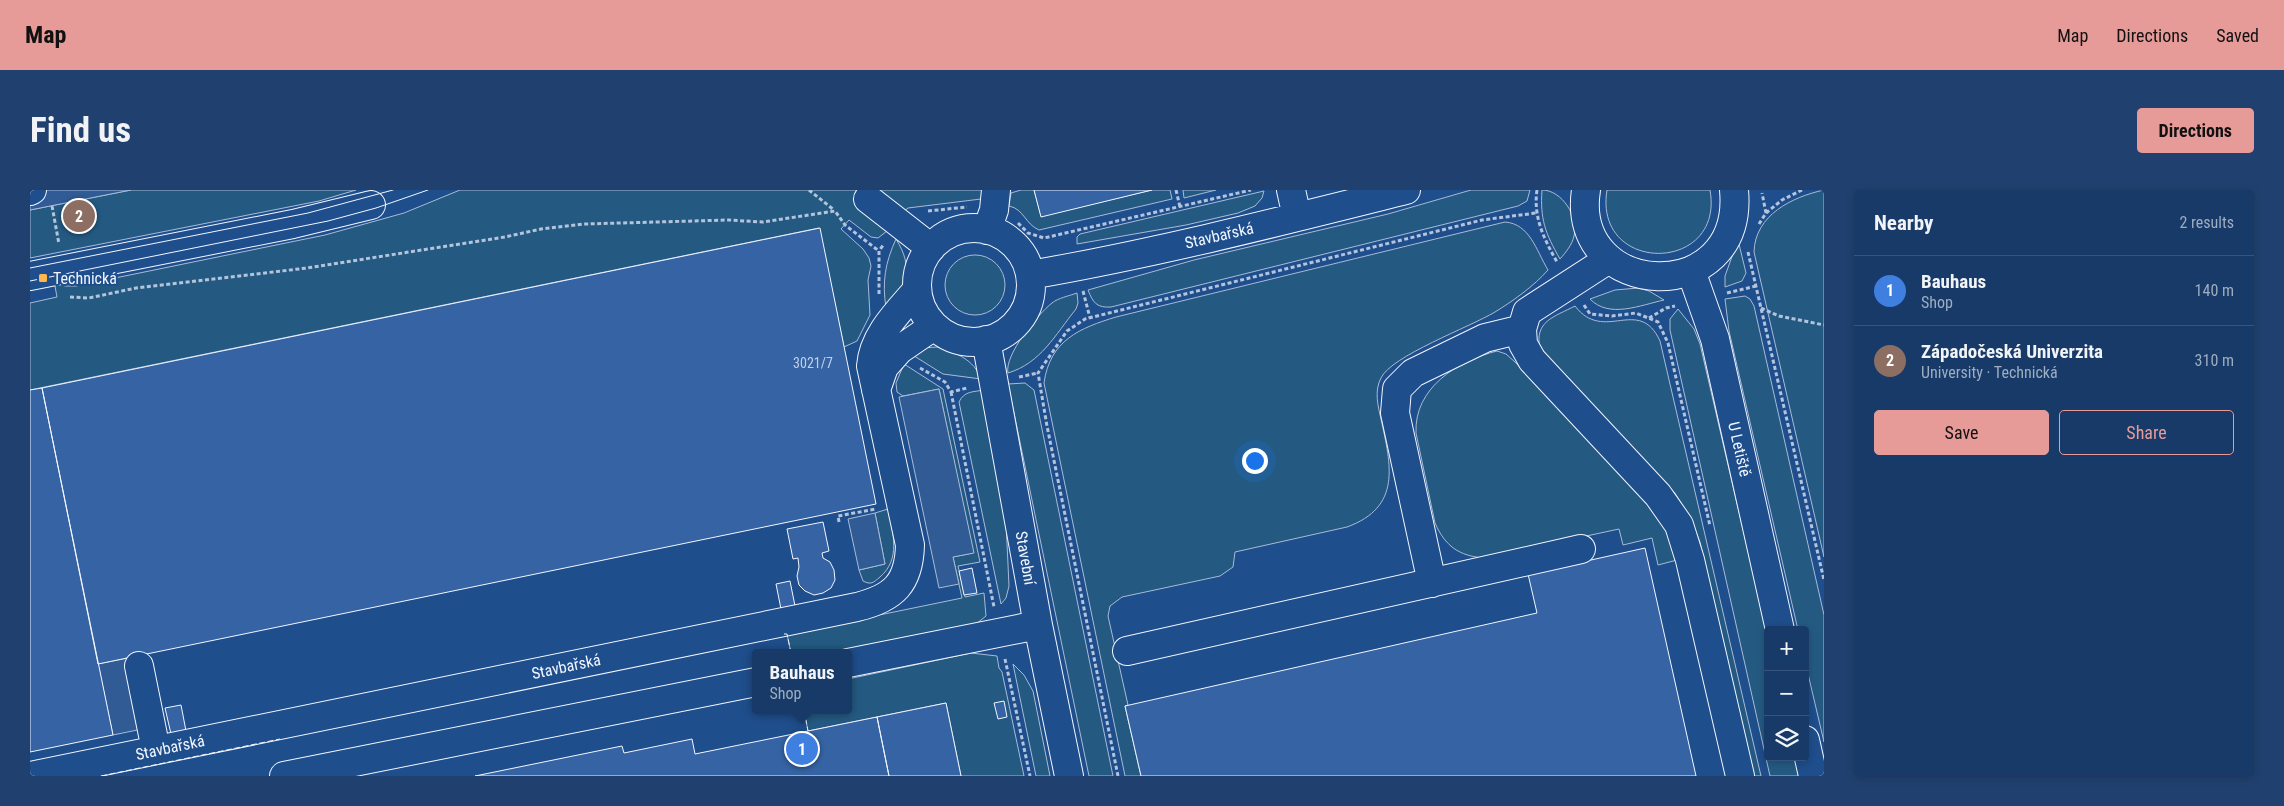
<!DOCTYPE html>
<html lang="en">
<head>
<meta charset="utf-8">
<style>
	body { margin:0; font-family:"Roboto Condensed",sans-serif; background:#20416f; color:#f1f3f6 }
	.controls { position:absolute; right:15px; bottom:15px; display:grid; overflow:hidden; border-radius:5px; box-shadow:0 2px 8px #0003 }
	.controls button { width:45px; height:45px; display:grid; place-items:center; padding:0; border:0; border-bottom:1px solid #36547d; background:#173a69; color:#f1f3f6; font:25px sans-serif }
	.you { position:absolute; left:1224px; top:270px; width:18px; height:18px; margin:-12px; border:4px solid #fff; border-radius:50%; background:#1a73e8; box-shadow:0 0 0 8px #1a73e833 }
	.badge { display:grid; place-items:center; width:32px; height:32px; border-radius:50%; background:#e69b98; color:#fff; font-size:16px; font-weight:700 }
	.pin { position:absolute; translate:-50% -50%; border:2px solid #fff; box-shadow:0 1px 5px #0006 }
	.popup { position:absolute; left:722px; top:459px; width:100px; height:65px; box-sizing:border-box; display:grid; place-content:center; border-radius:5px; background:#173a69; filter:drop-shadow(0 1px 4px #0005); font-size:16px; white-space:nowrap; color:#9eadc0 }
	.popup b { font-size:19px; color:#f1f3f6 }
	.popup::after { content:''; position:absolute; left:50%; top:100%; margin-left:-10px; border:10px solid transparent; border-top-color:#173a69 }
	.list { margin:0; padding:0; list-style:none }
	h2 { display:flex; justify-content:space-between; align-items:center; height:65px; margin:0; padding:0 20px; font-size:21px }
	h2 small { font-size:16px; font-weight:400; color:#9eadc0 }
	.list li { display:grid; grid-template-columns:32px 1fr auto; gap:15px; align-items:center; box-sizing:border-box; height:70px; padding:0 20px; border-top:1px solid #36547d }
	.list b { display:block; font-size:19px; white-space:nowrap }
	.list p { margin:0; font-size:16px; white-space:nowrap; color:#9eadc0 }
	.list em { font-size:16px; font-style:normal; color:#9eadc0 }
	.actions { display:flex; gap:10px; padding:15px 20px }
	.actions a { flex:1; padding:11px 0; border:1px solid #e69b98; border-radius:5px; text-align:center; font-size:18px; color:#e69b98 }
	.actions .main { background:#e69b98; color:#111 }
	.icon { flex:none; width:28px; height:28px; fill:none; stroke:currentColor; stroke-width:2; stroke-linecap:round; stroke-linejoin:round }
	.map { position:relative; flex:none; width:1794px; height:586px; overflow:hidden; border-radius:5px }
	header { display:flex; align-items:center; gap:30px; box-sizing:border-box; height:70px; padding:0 25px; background:#e69b98; color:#111 }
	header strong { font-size:24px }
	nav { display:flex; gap:28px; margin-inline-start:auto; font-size:18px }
	.intro { display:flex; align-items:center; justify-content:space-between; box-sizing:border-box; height:120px; padding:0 30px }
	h1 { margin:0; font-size:35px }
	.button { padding:12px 22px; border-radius:5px; background:#e69b98; color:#111; font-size:18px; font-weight:700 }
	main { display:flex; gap:30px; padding:0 30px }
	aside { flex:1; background:#173a69; border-radius:5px; box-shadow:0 2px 8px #0003 }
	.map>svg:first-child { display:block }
	.green { fill:#245a82; stroke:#a8bbd7 }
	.parking { fill:#305b95; stroke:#a8bbd7 }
	.building { fill:#3563a3; stroke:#f2f6ff }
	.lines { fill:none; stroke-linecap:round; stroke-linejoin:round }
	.minor-casing { stroke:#f2f6ff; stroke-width:30 }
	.path { stroke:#b3c4dc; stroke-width:3; stroke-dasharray:4 2.5; stroke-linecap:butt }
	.minor { stroke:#1f4e8c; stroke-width:28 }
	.tram { stroke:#f2f6ff; stroke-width:1 }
	.fence { stroke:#f2f6ff; stroke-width:1; stroke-dasharray:6 2.5; stroke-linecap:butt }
	.poi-dot { fill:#ffb74d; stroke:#1f4e8c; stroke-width:2 }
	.labels { text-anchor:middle; stroke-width:4; stroke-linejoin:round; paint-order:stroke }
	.number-label { font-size:14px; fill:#c3d1e8 }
	.street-label { font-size:16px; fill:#f2f6ff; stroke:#1f4e8c }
	.poi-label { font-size:16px; fill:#f2f6ff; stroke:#1f4e8c; text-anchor:start }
</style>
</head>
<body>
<header>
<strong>Map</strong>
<nav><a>Map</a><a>Directions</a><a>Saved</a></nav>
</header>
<div class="intro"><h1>Find us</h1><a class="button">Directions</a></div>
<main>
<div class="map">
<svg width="1794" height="586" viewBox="0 0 1794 586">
	<rect width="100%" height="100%" fill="#1f4e8c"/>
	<!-- green -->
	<path class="green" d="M101,0H326L289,11L0,68V20Z
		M430,0H845L857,41L848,48L841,47L819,30L811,39L833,59L839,68L841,76L838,90L840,125L827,151L814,157L789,38L0,200V113L27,107L24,91L35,96H46L295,45L374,23Z
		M847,0H954L951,9L878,18L873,22Z
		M991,0H1004L1011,26L1122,0H1140L1142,9L1009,40C995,34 994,19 979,16L981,3Z
		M1153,0H1186L1154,8Z
		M1441,0H1500L1497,11L1488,16L1081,117C1067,118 1063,113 1058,100L1164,70L1358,24Z
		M1512,0C1532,0 1549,27 1544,46C1542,55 1536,62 1530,69C1515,43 1510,29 1512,0Z
		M1577,0H1680C1695,84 1563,85 1577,0Z
		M1794,0V367L1724,62C1725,25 1762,7 1794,0Z
		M1234,1L1232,8L1225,16L1208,23L1156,35L1047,54V47L1050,44Z
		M1475,32C1500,34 1506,60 1518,80C1504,96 1483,111 1465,122C1440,137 1361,166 1351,188C1344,201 1348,216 1351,229C1361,275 1372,317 1317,337L1205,362L1203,377L1190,386L1092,407L1080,416L1078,426L1098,515L1095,516L1111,586H1095L1014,193C1020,150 1050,138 1086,127Z
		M866,49C884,78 877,94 856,118C852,92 855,73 866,49Z
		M1708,50L1716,83L1712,91L1695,97V86Z
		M915 95a30 30 0 1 1 60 0a30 30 0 1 1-60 0Z
		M1608,98L1619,101L1634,110C1611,115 1579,129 1560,109L1585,100Z
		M1047,103L1048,113L1046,119C1025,145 1011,173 978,183C974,165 1008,124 1022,113C1028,108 1039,106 1047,103Z
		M1715,106L1720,109L1724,116L1794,425V552L1775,471V440H1768L1699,141L1695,109Z
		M1545,116C1574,154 1609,105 1630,151L1731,586H1723L1670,352L1661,329L1645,303L1510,159C1504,131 1524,127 1545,116Z
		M1648,119L1664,139L1670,154L1738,447V567H1765L1770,586H1740L1640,140V129Z
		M907,157C926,163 944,169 951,189L913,184L881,164L891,158Z
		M1467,161L1476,164L1485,172L1624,321L1635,336L1647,370L1628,375L1622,348L1593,355L1589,339L1454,368C1429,366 1415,356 1405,333L1386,243C1384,198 1427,171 1467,161Z
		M874,174L913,199L950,372L928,376L935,407L954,403L956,426L946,434L811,463H761L757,444L932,408L923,367L943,363L909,199L873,206L867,202L866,193Z
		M995,193L1004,200L1083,586H1059L978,194Z
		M954,200L975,310L979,396L976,408L971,414L929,212C934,201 943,202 954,200Z
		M858,319C863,343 871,369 850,387C843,393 841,395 833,391L829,380L855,374L845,323Z
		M941,463L967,466L969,478L972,482L994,586H931L916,513L778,541L774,520H818V489Z
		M983,474L994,485L1003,501L1020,586H1006Z"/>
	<!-- parking -->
	<path class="parking" d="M0,0H101L0,20Z
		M909,199L944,363L923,367L929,394L909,398L869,207Z
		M845,323L855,374L829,380L818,329Z
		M108,466L122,537L83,545L68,474Z"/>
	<!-- building -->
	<path class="building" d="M1004,0H1122L1011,27Z
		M790,38L846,314L68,474L12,198Z
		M12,198L83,545L0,562V200Z
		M793,332L799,361L792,363L793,368L800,372L804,380L805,390L801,398L793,403L784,405L775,401L769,395L767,386L769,377L768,368L763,369L757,339Z
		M1615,358L1666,586H1111L1095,516L1507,423L1498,384Z
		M942,378L947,403L934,405L929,381Z
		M760,391L765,416L751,419L746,394Z
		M974,511L977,527L968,529L964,513Z
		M916,513L931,586H859L847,527Z
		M151,515L156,541L141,544L135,518Z
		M847,527L859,586H445L592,556L594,563L662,549L665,564Z"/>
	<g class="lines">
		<defs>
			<path id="minor" d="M1261,0L1267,27
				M1556,0C1539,111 1715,119 1704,0
				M0,1L2,0
				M838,9L901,58
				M887 95a57 57 0 1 1 114 0a57 57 0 1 1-114 0Z
				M957,40L964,20L966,0
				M1579,69L1497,122L1492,139L1493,154L1502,170L1515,184L1628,305L1649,335L1660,370L1710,586
				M1661,81L1685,149L1750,440
				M1000,85C1127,63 1252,31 1376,0
				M0,86L263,34L341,15
				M956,150L1008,435L1039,586
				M846,200L854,177L869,160L904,136
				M1402,393L1365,223L1367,199L1383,183L1455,148L1492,139
				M1097,461L1551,359
				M818,473L1008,435
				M109,476L126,560
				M1775,550L1783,586
				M0,586L827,417C864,408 879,393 880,355L841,176C843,146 868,122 887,100
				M254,586L726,492"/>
		</defs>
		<!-- minor casing -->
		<use href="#minor" class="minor-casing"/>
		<!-- path -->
		<path class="path" d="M779,0L804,20
			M1146,0L1150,17
			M1507,0C1503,27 1514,49 1527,72
			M22,16L29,54
			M898,21L937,17
			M1736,23L1752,10L1772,0
			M988,33L998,43L1014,48L1221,0
			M1729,34L1736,23L1732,3
			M1718,62L1794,390
			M1053,101L1060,128
			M1697,103L1726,96
			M849,104V61L854,54
			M40,107L59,108L106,98L277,78L475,47L511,39L554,34L699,30L733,32L805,21L815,35L849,61
			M1554,115L1560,124L1582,126L1606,123L1628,132L1638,153L1680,336
			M1731,118L1749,126L1794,135
			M1619,128L1636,118L1645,116
			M890,178L915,192L921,202L937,198
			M989,187L1008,183
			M921,202L964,417
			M809,332L808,326L846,319
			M975,469L1000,586
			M1088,586L1017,236L1008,183L1037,141L1055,129L1452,30L1506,23"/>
		<!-- minor -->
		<use href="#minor" class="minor"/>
		<!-- tram -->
		<path class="tram" d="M0,78L278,23L363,0
			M0,91L298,31L346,18L398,0"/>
		<!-- fence -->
		<path class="fence" d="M754,444H757L761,463
			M774,520L778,541
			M71,586L250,549"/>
	</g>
	<!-- markers -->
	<rect class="poi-dot" x="8" y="83" width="10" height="10" rx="2.5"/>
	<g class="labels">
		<!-- number labels -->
		<g class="number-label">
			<text x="783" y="178">3021/7</text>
		</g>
		<!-- street labels -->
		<g class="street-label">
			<text transform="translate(1189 45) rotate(-13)" y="6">Stavbařská</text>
			<text transform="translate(1710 259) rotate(77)" y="6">U Letiště</text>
			<text transform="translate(996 368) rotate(80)" y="6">Stavební</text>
			<text transform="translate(536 476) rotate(-12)" y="6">Stavbařská</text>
			<text transform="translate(140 557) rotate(-12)" y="6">Stavbařská</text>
		</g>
		<!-- poi labels -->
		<g class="poi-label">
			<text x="23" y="94">Technická</text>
		</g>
	</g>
</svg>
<div class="controls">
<button>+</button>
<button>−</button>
<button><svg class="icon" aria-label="layers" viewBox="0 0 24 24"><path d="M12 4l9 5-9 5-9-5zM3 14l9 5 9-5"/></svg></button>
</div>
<div class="you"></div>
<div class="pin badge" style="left:772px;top:559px;background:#3f7fe0">1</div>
<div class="popup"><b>Bauhaus</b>Shop</div>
<div class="pin badge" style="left:49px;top:26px;background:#8d6e63">2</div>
</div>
<aside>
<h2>Nearby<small>2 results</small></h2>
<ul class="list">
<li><span class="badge" style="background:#3f7fe0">1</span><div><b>Bauhaus</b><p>Shop</p></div><em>140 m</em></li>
<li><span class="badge" style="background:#8d6e63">2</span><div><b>Západočeská Univerzita</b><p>University · Technická</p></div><em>310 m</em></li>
</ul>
<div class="actions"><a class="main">Save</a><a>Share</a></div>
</aside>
</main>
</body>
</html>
